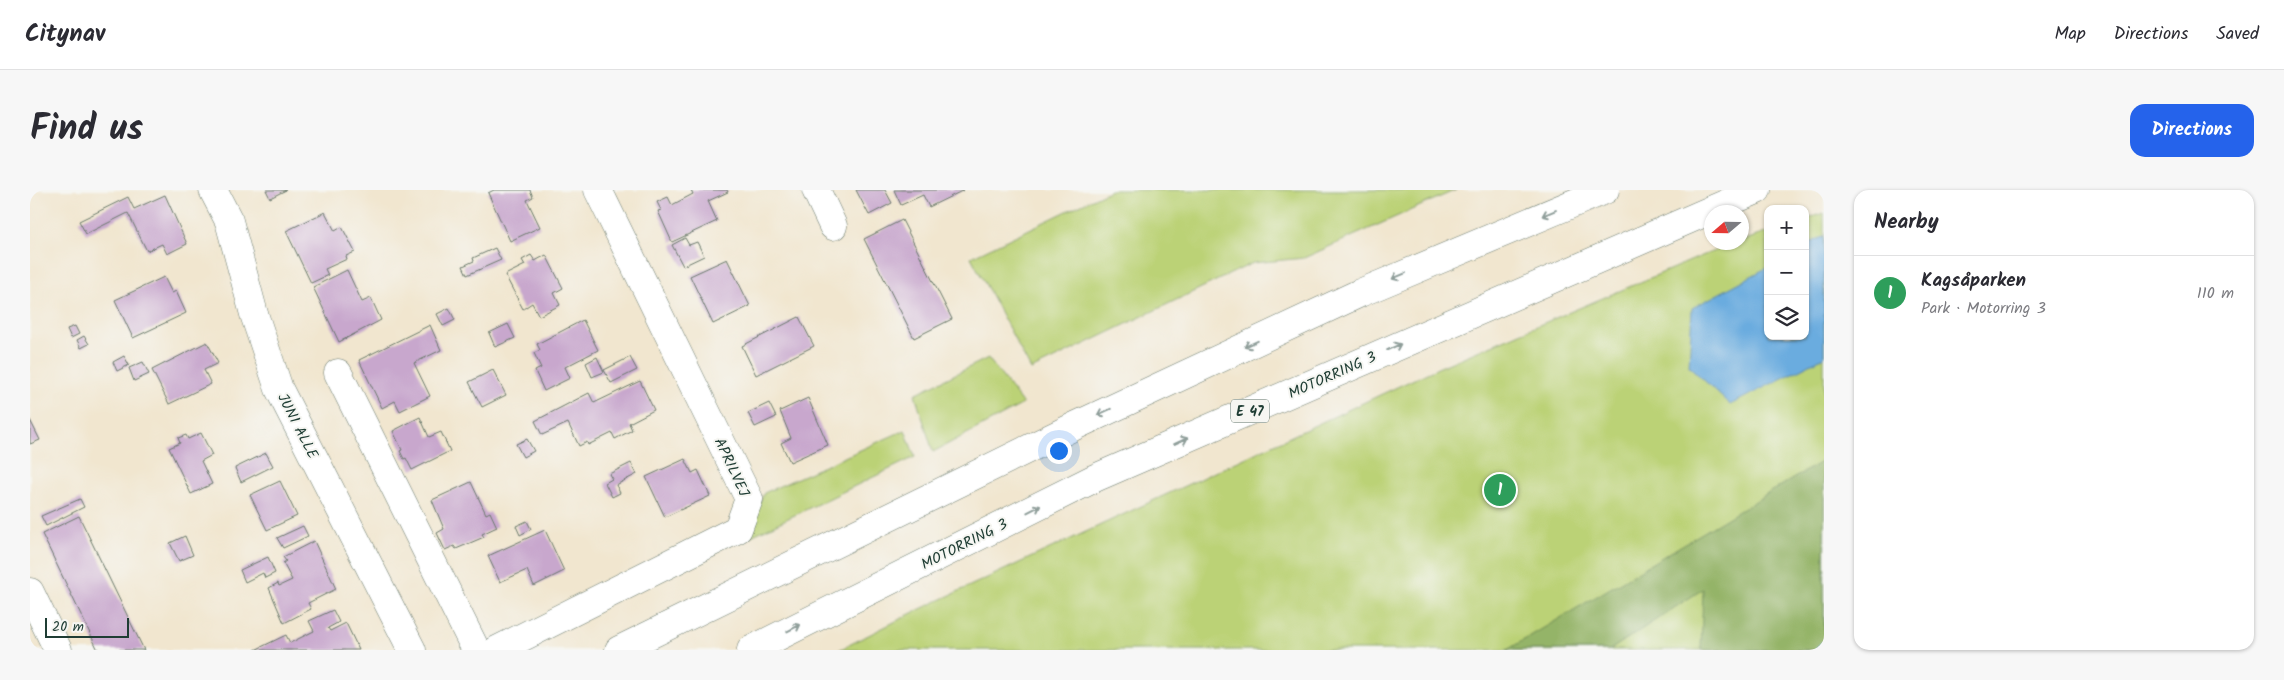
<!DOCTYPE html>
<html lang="en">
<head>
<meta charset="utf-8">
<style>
	body { margin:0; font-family:Kalam,sans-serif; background:#f7f7f7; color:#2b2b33 }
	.controls { position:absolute; right:15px; top:15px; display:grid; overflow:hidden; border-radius:10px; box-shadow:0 1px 4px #0004 }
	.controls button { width:45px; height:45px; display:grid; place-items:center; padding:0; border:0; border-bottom:1px solid #e1e1e2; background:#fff; color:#2b2b33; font:25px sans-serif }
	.compass { position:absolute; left:1674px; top:15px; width:45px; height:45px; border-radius:50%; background:#fff; box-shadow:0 1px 4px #0004; rotate:250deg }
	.scale { position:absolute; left:15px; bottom:12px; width:84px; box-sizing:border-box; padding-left:5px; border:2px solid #1f3d34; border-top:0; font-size:14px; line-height:18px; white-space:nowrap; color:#1f3d34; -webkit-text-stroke:4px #f6f6f2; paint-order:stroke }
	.you { position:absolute; left:1028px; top:260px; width:18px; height:18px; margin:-12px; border:4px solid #fff; border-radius:50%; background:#1a73e8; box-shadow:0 0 0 8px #1a73e833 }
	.badge { display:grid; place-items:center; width:32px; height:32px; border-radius:50%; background:#2563eb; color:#fff; font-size:16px; font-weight:700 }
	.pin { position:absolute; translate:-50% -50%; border:2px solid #fff; box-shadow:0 1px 5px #0006 }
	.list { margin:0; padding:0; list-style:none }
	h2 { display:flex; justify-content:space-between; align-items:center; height:65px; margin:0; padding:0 20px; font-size:21px }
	h2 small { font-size:16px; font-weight:400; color:#7c7c81 }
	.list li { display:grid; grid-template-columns:32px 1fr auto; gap:15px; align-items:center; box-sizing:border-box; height:75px; padding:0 20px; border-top:1px solid #e1e1e2 }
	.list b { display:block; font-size:19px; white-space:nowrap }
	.list p { margin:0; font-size:16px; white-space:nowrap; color:#7c7c81 }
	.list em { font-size:16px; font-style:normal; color:#7c7c81 }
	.icon { flex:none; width:28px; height:28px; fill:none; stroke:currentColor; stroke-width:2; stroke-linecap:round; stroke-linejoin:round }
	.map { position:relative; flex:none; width:1794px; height:460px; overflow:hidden; border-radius:15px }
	header { display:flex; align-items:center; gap:30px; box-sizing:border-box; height:70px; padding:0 25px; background:#fff; border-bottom:1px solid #e1e1e2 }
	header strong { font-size:24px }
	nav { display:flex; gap:28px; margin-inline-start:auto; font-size:18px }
	.intro { display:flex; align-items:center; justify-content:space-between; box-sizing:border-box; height:120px; padding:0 30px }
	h1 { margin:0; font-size:35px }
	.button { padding:12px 22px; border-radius:15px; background:#2563eb; color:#fff; font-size:18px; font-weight:700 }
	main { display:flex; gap:30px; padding:0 30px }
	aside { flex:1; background:#fff; border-radius:15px; box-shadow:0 1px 4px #0004 }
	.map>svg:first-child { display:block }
	.green { fill:#bbd276; stroke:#6d8855 }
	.forest { fill:#94b467; stroke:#5a784e }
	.water { fill:#6aacdf; stroke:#44748a }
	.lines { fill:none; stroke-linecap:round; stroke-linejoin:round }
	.stream { stroke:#6aacdf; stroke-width:9 }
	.building { fill:#c8a7cd }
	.minor-casing { stroke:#68786a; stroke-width:29 }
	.highway-casing { stroke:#68786a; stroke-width:29 }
	.minor { stroke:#fff; stroke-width:28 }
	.highway { stroke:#fff; stroke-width:28 }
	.oneway { stroke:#8f9e9a }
	.labels { text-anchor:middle; stroke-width:4; stroke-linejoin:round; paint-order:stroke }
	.shield { fill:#f6f6f2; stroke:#60746d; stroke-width:1 }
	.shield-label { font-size:14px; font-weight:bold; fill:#1f3d34 }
	.street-label { font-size:15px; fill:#1f3d34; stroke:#f6f6f2 }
</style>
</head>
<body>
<header>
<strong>Citynav</strong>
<nav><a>Map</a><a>Directions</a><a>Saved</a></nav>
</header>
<div class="intro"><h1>Find us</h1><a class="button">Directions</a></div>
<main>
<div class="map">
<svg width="1794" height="460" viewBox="0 0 1794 460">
	<rect width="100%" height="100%" fill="#f6f6f2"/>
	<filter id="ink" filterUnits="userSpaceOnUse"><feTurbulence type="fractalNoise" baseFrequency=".02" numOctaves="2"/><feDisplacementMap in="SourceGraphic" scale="10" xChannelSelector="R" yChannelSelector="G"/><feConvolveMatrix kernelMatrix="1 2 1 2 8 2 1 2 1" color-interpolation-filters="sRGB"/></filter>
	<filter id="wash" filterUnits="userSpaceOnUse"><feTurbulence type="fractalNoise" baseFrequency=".0096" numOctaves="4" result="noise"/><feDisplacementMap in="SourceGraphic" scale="20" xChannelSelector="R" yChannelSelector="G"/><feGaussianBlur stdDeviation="1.12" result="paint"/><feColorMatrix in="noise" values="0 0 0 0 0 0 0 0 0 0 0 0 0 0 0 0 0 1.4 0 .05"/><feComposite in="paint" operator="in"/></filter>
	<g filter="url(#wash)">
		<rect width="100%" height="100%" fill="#f1e6cf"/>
		<!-- green -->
		<path class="green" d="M1081,0H1426L1274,68L1223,73L1001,180L941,67Z
			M1794,23V460H809L884,422L1410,177L1679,63L1738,42V146H1775V29Z
			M958,168L993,214L903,262L885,204Z
			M875,240L885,267L713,350L734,303Z"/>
		<!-- forest -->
		<path class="forest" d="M1794,270V460H1671L1673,399L1580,460H1477Z"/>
		<!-- water -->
		<path class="water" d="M1794,46V167L1700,215L1659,176L1662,118L1738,77V146H1775V56Z"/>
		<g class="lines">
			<!-- stream -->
			<path class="stream" d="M1790,460L1794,456"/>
		</g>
		<g id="blocks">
			<!-- building -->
			<path class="building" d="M236,0H256L240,8Z
				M464,0H500L503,7L497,10L510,37L480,51L458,3Z
				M661,0H697L698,2L678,11L687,31L642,52L628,21L631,20L627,12L638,7L642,15L663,4Z
				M826,0H855L862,13L839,25Z
				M864,0H934L899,17L893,5L871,15Z
				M135,5L157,54L137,64L132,54L117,61L98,23L56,44L49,31L98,7L104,19Z
				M295,22L305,41L312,37L325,62L316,66L317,69L295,79L298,85L281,93L256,41Z
				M872,30L922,129L884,148L834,49Z
				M655,48L659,55L667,52L674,66L653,76L642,55Z
				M465,58L471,70L437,85L433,76L444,71L443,68Z
				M501,65L505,71L516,65L533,98L524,103L530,115L509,126L502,113L493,119L475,85L495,75L492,70Z
				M697,69L720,116L683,134L660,86Z
				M317,80L332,112L341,108L351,130L309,152L283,97Z
				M134,87L142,103L146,101L156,123L103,148L85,110Z
				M419,118L425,130L413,136L407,124Z
				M769,127L784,156L726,185L712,156Z
				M553,130L568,160L535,177L540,188L514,201L505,181L511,178L504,163L510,160L507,154Z
				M478,134L485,148L465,157L459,143Z
				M400,135L411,160L384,173L400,206L370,221L365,211L352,218L329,170Z
				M45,136L49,144L41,148L37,139Z
				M54,146L59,154L51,158L47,150Z
				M177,152L188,173L174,180L181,194L139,214L122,180Z
				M94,166L99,175L87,181L83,172Z
				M567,167L574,182L562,187L556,173Z
				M600,167L607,180L581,193L574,180Z
				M113,172L119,184L104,191L99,178Z
				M463,180L476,205L452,217L439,192Z
				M610,191L624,220L599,233L602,240L585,249L582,243L558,255L557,252L549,256L538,233L512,245L505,231L559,203L564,213Z
				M778,208L798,255L760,272L751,253L761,248L750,221Z
				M739,213L746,227L725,237L718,223Z
				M390,227L399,247L411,242L420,261L382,280L376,268L374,269L370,261L372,260L363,241Z
				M0,230L10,250L0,254Z
				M171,243L182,265L171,271L182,294L161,304L139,258L150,253L148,248L156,245L158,249Z
				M497,249L504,261L493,267L486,254Z
				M236,263L243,276L211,292L205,278Z
				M655,269L662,283L668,280L680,306L635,327L616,287Z
				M601,273L607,284L586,295L590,303L582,307L575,293L582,289L579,284Z
				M250,291L267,326L237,340L220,305Z
				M441,292L456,324L460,322L467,337L452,344L454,347L426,359L424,356L415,360L407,343L414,339L402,310Z
				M50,309L54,317L16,336L11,326Z
				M49,326L114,460H68L12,344Z
				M497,331L501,339L490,345L486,336Z
				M273,336L278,346L253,358L247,348Z
				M515,340L534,381L504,396L497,380L470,392L458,366Z
				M155,346L163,365L149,371L140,353Z
				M284,351L306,399L278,413L281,419L254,433L239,398L248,393L249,396L262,390L253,373L256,371L253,367Z
				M238,367L245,383L235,388L233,383L215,392L210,380Z
				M303,420L309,432L298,438L300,441L316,433L329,460H225L256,445L260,453L284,441L279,431Z"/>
		</g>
	</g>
	<g filter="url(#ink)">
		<use href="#blocks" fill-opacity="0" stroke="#68786a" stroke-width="1"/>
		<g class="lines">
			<defs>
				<path id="minor" d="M183,0L199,31L224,124L249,199L382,460
					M786,0L803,36
					M308,183L446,460
					M0,402L28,460
					M467,460L708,339L719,309L568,0"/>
				<path id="highway" d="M589,460L1047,235L1330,103L1575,0
					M721,460L1065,288L1727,0"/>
			</defs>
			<!-- minor casing -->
			<use href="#minor" class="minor-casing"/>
			<!-- highway casing -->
			<use href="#highway" class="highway-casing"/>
			<!-- minor -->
			<use href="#minor" class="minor"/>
			<!-- highway -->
			<use href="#highway" class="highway"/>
		</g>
		<!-- one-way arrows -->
		<defs><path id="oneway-shaft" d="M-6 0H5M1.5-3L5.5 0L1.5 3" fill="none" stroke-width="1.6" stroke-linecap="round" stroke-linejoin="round" transform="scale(1.25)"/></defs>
		<g class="oneway">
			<use href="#oneway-shaft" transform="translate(1519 23) rotate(157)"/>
			<use href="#oneway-shaft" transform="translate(1369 86) rotate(157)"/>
			<use href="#oneway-shaft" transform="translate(1221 154) rotate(155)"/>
			<use href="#oneway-shaft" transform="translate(1364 157) rotate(-24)"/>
			<use href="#oneway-shaft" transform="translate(1074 222) rotate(155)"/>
			<use href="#oneway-shaft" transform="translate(1151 251) rotate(-24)"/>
			<use href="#oneway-shaft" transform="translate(1004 319) rotate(-27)"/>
			<use href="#oneway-shaft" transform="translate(764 438) rotate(-27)"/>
		</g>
	</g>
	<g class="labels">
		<!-- shield labels -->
		<rect class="shield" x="1201" y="209.5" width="38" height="23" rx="4"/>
		<g class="shield-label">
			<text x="1220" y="226">E 47</text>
		</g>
		<!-- street labels -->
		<g class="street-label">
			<text transform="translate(1302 185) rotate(-24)" y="5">MOTORRING 3</text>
			<text transform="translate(268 236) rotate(63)" y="5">JUNI ALLE</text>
			<text transform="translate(702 277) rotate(65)" y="5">APRILVEJ</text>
			<text transform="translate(934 354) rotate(-27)" y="5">MOTORRING 3</text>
		</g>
	</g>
</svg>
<div class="controls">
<button>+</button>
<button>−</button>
<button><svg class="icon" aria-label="layers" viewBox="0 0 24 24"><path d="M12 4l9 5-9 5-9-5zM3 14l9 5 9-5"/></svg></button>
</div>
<svg class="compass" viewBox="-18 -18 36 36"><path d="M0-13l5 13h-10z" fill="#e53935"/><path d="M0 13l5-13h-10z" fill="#7c7c81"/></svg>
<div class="scale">20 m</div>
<div class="you"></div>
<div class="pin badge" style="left:1470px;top:300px;background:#2e9e5b">1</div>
</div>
<aside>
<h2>Nearby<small></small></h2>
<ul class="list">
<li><span class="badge" style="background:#2e9e5b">1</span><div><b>Kagsåparken</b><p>Park · Motorring 3</p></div><em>110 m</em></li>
</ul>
</aside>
</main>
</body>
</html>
